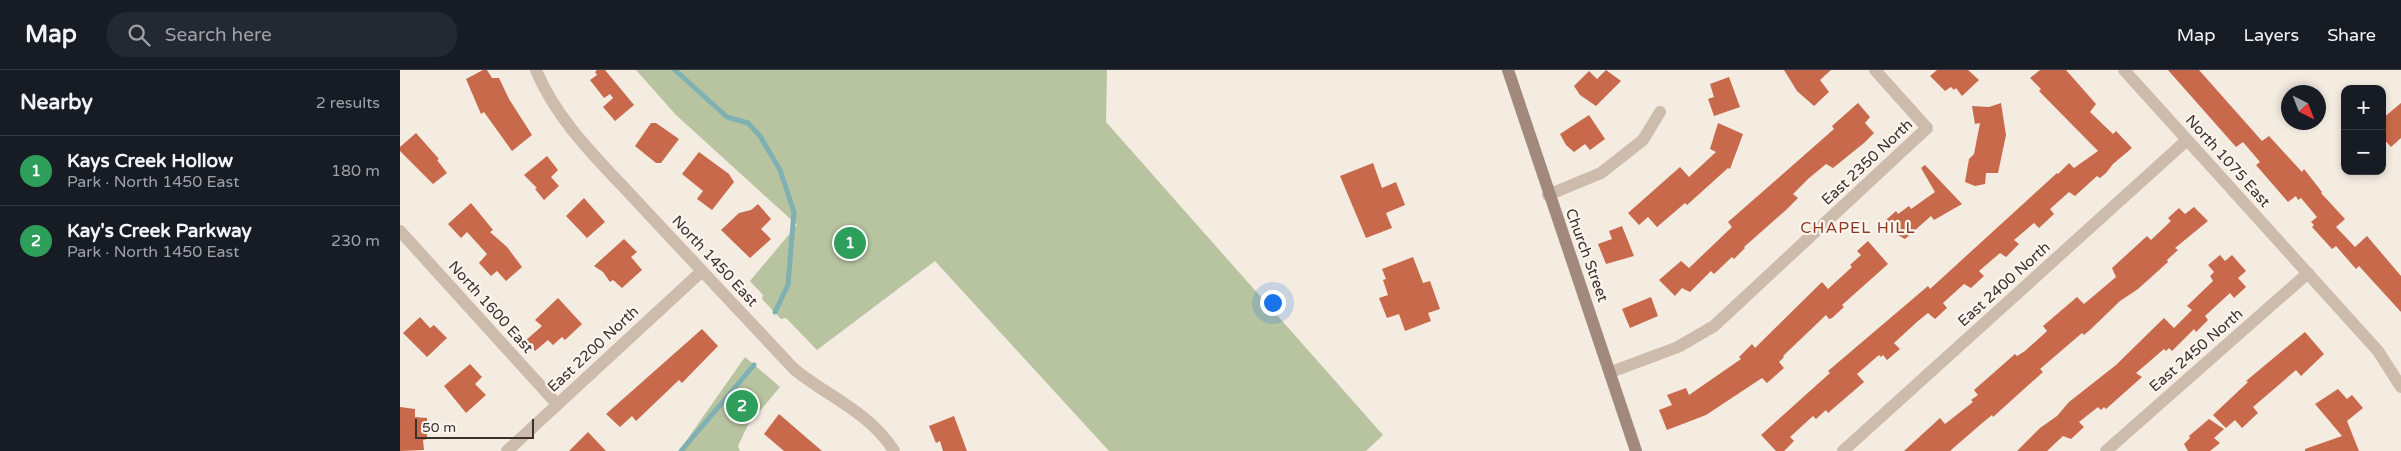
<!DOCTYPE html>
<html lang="en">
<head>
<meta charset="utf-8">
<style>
	body { margin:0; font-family:"Varela Round",sans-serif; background:#242831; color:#f1f3f6 }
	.controls { position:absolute; right:15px; top:15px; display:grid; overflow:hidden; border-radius:10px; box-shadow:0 2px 8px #0003 }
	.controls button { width:45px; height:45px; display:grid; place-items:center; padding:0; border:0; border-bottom:1px solid #363941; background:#171b24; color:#f1f3f6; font:25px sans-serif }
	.compass { position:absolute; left:1881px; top:15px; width:45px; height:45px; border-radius:50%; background:#171b24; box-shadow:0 2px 8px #0003; rotate:138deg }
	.scale { position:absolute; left:15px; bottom:12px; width:119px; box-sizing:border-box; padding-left:5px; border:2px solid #3b302b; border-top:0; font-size:14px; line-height:18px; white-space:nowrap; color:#3b302b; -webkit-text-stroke:4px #fbf5ee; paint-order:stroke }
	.you { position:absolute; left:872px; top:232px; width:18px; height:18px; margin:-12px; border:4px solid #fff; border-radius:50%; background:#1a73e8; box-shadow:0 0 0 8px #1a73e833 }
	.badge { display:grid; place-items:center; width:32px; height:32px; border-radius:50%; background:#db2777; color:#fff; font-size:16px; font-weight:700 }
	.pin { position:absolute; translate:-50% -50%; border:2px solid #fff; box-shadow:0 1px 5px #0006 }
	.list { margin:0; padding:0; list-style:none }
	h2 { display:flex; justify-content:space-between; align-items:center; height:65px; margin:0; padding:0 20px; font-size:21px }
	h2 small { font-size:16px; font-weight:400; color:#9ea1a6 }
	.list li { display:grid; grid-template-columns:32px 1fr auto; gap:15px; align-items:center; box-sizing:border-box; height:70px; padding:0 20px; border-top:1px solid #363941 }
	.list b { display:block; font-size:19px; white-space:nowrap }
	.list p { margin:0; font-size:16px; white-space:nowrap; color:#9ea1a6 }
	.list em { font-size:16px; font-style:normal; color:#9ea1a6 }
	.icon { flex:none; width:28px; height:28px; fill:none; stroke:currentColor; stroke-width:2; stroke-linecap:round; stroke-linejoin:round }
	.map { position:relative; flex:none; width:2001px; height:381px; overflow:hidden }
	header { display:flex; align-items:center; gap:30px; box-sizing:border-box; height:70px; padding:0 25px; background:#171b24; border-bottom:1px solid #363941 }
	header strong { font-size:24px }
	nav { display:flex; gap:28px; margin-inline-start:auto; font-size:18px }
	.search { width:350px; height:45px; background:#242831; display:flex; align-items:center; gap:12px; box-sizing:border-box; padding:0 18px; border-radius:20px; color:#9ea1a6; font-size:19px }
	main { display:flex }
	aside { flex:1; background:#171b24 }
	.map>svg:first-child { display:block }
	.green { fill:#b8c4a0 }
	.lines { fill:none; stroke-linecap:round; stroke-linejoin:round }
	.stream { stroke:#7fb0b2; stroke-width:5 }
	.building { fill:#c8694b }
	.street { stroke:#cdbbac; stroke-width:12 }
	.secondary { stroke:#a18a7d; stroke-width:12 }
	.labels { text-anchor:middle; stroke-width:4.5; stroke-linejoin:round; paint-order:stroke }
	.street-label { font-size:15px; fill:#3b302b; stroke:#fbf5ee }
	.neighbourhood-label { font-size:16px; letter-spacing:1px; fill:#8c3b22; stroke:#fbf5ee }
</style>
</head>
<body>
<header>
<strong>Map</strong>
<div class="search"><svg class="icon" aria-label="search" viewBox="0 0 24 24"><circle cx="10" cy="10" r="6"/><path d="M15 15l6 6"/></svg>Search here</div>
<nav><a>Map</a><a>Layers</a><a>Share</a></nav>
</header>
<main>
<aside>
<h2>Nearby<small>2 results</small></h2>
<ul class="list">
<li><span class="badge" style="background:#2e9e5b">1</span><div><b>Kays Creek Hollow</b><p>Park · North 1450 East</p></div><em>180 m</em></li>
<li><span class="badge" style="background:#2e9e5b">2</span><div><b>Kay's Creek Parkway</b><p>Park · North 1450 East</p></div><em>230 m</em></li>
</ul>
</aside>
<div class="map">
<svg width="2001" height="381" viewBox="0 0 2001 381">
	<rect width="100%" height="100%" fill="#f4ebe1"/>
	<!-- green -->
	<path class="green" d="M236,0H707L706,52L983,365L966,381H709L535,191L417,280L386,248L381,249L362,229L363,225L350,211L397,155L276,45Z
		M345,287L380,317L348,355L338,376L340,381H279Z"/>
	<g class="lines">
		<!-- stream -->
		<path class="stream" d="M275,0L327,47L348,53L360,66L380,100L394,142L388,215L375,242
			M281,381L354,295"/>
	</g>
	<!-- building -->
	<path class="building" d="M83,0H87L92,8H99L109,29L132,65L112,81L84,42L81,44L66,9Z
		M197,0H205L234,35L215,51L203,37L213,28L210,24L204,28L190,10L197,5L195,2Z
		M1206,0L1221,11L1196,36L1180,25L1174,16L1189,1L1197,9Z
		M1384,0H1431L1420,10L1429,22L1414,36L1397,21Z
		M1537,0H1568L1579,10L1562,26L1556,18L1554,20L1551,17L1545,21L1530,6Z
		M1640,0H1666L1696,34L1690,42L1713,64L1716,61L1732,78L1713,94L1706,103L1700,108L1697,106L1675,126L1669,122L1650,139L1654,144L1639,158L1634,153L1614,170L1619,174L1606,187L1600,183L1579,201L1584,206L1571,218L1564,214L1543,233L1547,238L1535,249L1528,243L1518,251L1494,273L1500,279L1487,290L1483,285L1481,287L1479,285L1457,304L1464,312L1428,343L1426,340L1416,349L1413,346L1390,367L1394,371L1384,381H1376L1361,365L1430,303L1428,301L1528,216L1530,219L1657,103L1658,104L1669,93L1674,98L1698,81L1639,21L1641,19L1630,8Z
		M1768,0H1799L1862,71L1869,66L1902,102L1904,99L1922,122L1921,123L1945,149L1936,157L1955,177L1967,166L2001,206V242L1959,196L1956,199L1936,176L1932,179L1912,157L1914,155L1911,152L1917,147L1901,128L1898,130L1896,126L1888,132L1856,95L1860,92L1843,72L1836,77Z
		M1329,7L1340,37L1314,46L1308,29L1314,27L1310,14Z
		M1458,33L1470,47L1465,53L1474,63L1464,73L1433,98L1426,94L1408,109L1393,124L1398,128L1386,140L1344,177L1345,178L1334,189L1332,187L1314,204L1311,201L1290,222L1282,218L1275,226L1259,210L1281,191L1289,198L1332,157L1328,152L1434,59L1432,56Z
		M1601,33L1606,65L1598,103H1586L1585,114L1575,116L1565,112L1569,89L1574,84L1580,53L1575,54L1572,36L1589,37Z
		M2001,33V68L1991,77L1982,67V49Z
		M1189,45L1205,69L1190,80L1185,74L1174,82L1166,75L1160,64Z
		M251,53H256L279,69L261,93H256L235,76Z
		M1318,53L1343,64L1330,99L1328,98L1287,135L1285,133L1257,157L1248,147L1239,155L1228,143L1280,97L1289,107L1316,82L1310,79Z
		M16,63L39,89L37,90L47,103L33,114L0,81V77Z
		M299,82L329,104L334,112L312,140L297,129L303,121L282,104Z
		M147,86L158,100L151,107L159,116L144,130L135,119L137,118L124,105Z
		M973,93L982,118L996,112L1005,135L986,143L992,158L966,168L940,106Z
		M1525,95L1562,134L1534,150L1531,146L1505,169L1496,164L1486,150L1496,141L1498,144L1509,136L1511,139L1535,122L1521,98Z
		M184,128L205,152L187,168L166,146Z
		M71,133L93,160L90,162L107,177L122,197L106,211L97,201L91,206L79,193L87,184L67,162L61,168L48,154Z
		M358,134L371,149L361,159L371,169L350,188L321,160L339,143L351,140Z
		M1794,137L1808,151L1775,178L1778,180L1767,190L1768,192L1738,219L1720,231L1691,259L1684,265L1682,263L1640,299L1643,302L1593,347L1592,345L1581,354L1550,381H1504L1540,348L1545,354L1573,332L1571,330L1578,325L1574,320L1615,284L1617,286L1625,281L1647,261L1643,256L1677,227L1684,234L1716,207L1712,198L1747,166L1751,170L1771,151L1768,148L1779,138L1785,144Z
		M1222,156L1234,186L1206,194L1198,174L1212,169L1209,161Z
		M224,169L237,182L231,187L242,200L222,218L213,210L210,212L203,202L194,196Z
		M1468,171L1488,194L1442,235L1444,237L1432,248L1429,249L1426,245L1383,286L1384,287L1379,292L1384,298L1367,313L1362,308L1306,345L1267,360L1259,340L1272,335L1267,325L1286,318L1289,325L1341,289L1339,287L1352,274L1355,278L1422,212L1428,219L1452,197L1450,195L1461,185L1457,181Z
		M1820,185L1825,191L1832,185L1846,201L1838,208L1846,217L1834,228L1830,223L1805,246L1808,250L1796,262L1794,259L1772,281L1769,278L1766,281L1764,279L1736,303L1742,307L1706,339L1704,337L1701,340L1698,337L1679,352L1684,357L1671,369L1663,366L1647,381H1617L1640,358L1657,346L1669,332L1716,295L1764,248L1774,258L1792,240L1787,236L1813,211L1810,206L1814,202L1808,195Z
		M1013,187L1023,213L1030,211L1040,239L1028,243L1031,251L1005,261L999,244L987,248L979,228L988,225L983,210L986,209L982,199Z
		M1251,227L1258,246L1230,258L1222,239Z
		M158,228L182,254L165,270L162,267L153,275L148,270L135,281L125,271L142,256L135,250Z
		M20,247L30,258L34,255L47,268L27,287L3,263Z
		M302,259L318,276L282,313L279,310L236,351L232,346L220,357L206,344Z
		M1905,262L1924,284L1901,306L1896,300L1853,337L1858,343L1842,358L1835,350L1826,358L1813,345L1848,312L1846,311Z
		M70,294L82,307L75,314L86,325L66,343L44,316Z
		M1938,319L1947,329L1952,325L1963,338L1947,351L1959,381H1905V379L1942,366L1915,334Z
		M0,337L15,339V347L27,348V369L23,370L24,380L0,381Z
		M379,344L422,381H384L364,364Z
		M554,346L567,381H543L540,371L536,373L529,356Z
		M1809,349L1824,359L1814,368L1820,373L1810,381H1788L1784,374L1790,368L1789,366Z
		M188,362L206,381H169Z"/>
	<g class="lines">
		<!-- street -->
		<path class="street" d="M136,0C158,54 205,96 243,138C293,192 344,245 394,299C428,327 470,342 494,381
			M1724,0L1978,281L2001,317
			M1148,125L1201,103L1243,70L1260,42
			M0,161L157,334
			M1211,302L1278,277L1314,256L1527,58L1475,0
			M107,381L302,201
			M1443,381L1787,70
			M1706,381L1908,203"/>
		<!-- secondary -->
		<path class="secondary" d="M1108,0L1236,381"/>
	</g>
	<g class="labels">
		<!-- street labels -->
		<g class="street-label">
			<text transform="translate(1828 91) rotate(48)" y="5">North 1075 East</text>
			<text transform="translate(1467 92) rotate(-43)" y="5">East 2350 North</text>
			<text transform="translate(1187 185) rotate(70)" y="5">Church Street</text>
			<text transform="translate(315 191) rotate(47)" y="5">North 1450 East</text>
			<text transform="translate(1604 214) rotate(-42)" y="5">East 2400 North</text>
			<text transform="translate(91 237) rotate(48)" y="5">North 1600 East</text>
			<text transform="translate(193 279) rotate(-43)" y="5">East 2200 North</text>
			<text transform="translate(1796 280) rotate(-41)" y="5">East 2450 North</text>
		</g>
		<!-- neighbourhood labels -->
		<g class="neighbourhood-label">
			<text x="1458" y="163">CHAPEL HILL</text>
		</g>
	</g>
</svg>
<div class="controls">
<button>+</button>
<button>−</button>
</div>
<svg class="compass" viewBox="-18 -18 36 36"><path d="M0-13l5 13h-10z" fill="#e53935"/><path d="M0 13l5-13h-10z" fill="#9ea1a6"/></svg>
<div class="scale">50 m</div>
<div class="you"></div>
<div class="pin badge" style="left:450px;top:173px;background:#2e9e5b">1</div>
<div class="pin badge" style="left:342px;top:336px;background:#2e9e5b">2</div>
</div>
</main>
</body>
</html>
